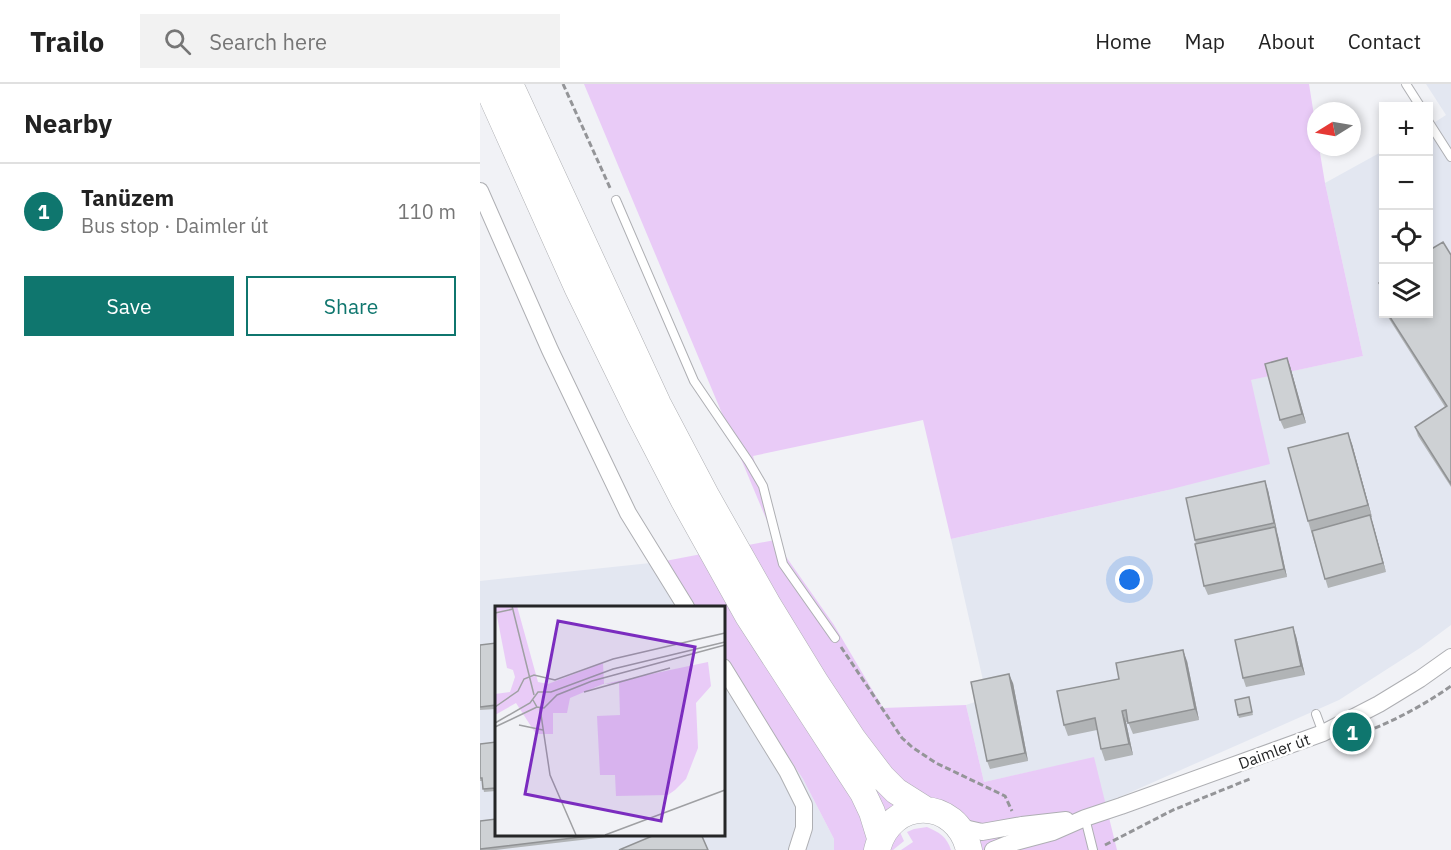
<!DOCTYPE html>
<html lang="en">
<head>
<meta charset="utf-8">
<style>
	body { margin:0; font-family:"IBM Plex Sans",sans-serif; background:#f2f2f2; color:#222 }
	.controls { position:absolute; right:18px; top:18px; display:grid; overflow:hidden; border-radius:0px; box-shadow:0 3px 9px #0003 }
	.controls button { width:54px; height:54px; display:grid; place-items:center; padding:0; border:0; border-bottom:2px solid #e0e0e0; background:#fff; color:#222; font:30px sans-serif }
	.compass { position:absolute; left:827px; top:18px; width:54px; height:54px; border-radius:50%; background:#fff; box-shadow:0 3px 9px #0003; rotate:259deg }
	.you { position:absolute; left:650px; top:496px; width:21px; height:21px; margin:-15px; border:4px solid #fff; border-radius:50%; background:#1a73e8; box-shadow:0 0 0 9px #1a73e833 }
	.badge { display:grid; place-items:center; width:39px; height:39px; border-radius:50%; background:#0f766e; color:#fff; font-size:20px; font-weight:700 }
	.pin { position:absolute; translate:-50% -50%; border:3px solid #fff; box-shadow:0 2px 6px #0006 }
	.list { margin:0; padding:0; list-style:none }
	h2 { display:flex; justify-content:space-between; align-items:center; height:78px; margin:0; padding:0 24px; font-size:26px }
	h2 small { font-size:20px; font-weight:400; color:#767676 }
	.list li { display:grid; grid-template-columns:39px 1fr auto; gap:18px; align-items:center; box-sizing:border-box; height:96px; padding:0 24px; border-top:2px solid #e0e0e0 }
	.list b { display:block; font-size:22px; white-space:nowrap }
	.list p { margin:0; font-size:20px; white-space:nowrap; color:#767676 }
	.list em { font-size:20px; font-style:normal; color:#767676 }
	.actions { display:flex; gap:12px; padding:18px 24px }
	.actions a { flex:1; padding:14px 0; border:2px solid #0f766e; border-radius:0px; text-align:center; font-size:21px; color:#0f766e }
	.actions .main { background:#0f766e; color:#fff }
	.icon { flex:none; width:33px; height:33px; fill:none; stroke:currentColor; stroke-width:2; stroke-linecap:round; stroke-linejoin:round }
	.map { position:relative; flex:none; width:971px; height:766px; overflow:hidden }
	header { display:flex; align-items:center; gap:36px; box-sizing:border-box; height:84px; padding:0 30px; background:#fff; border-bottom:2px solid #e0e0e0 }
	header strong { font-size:28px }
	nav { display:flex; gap:33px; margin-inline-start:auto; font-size:21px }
	.search { width:420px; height:54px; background:#f2f2f2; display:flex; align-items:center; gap:15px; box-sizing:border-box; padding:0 21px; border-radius:0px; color:#767676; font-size:22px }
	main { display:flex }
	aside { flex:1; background:#fff }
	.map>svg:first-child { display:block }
	.built { fill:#e3e7f1 }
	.green { fill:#e9cbf7 }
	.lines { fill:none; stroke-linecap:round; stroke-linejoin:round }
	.service-casing { stroke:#aeafb3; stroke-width:10 }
	.minor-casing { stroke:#aeafb3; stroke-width:18 }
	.primary-casing { stroke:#aeafb3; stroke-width:27 }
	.path { stroke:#949598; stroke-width:3; stroke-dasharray:6 3; stroke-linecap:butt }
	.service { stroke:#fff; stroke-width:8 }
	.minor { stroke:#fff; stroke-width:16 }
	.primary { stroke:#fff; stroke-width:26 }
	.wall { fill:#b1b4b6 }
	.shaded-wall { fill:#909294 }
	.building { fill:#ced1d4; stroke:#909294; stroke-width:1.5 }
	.labels { text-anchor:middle; stroke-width:5; stroke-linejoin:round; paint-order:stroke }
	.street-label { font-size:16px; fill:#252627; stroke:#fff }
	.inset-road { fill:none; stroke:#9fa0a3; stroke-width:1.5 }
	.view { fill:#7b2cbf; fill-opacity:0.15; stroke:#7b2cbf; stroke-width:3 }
	.inset-edge { fill:none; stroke:#252627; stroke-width:3 }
</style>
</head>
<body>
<header>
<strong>Trailo</strong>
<div class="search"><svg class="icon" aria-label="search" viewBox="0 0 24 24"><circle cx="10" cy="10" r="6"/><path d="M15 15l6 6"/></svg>Search here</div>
<nav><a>Home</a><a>Map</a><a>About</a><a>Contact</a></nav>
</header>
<main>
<aside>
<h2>Nearby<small></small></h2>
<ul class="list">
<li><span class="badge">1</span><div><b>Tanüzem</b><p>Bus stop · Daimler út</p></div><em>110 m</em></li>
</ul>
<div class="actions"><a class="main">Save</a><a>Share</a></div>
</aside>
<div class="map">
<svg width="971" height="766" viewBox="0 0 971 766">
	<rect width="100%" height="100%" fill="#f1f2f6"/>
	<!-- built -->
	<path class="built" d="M946,0H971V541L940,564L859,616L624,720L613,674L504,698L486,621L507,614L471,455L688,406L770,296L883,272L845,99L903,67L904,230H948L949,42L966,31Z
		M180,478L209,523H16V750H243V574L323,695L354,755V766H0V497Z"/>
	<!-- green -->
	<path class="green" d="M104,0H829L836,44V63H839L845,99L883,272L771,296L790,380L688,406L471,455L443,336L273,372L295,457L354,541L403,624L486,621L504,698L614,673L637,766H476L469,749L454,739L436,738L419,746L424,757L413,766H354V755L323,695L243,574V523H209L180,478L295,456Z
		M447,743C459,748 467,753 471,766H421L433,758L427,748L434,745Z"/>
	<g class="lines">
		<defs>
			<path id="service" d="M926,0L940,22
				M948,37L971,73
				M136,116L214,297L269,378L283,402L303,480L355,554
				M836,630L843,649
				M605,734L613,766"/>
			<path id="minor" d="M0,107L70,266L148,429L206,523
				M243,583L307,687L324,721V744L317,766
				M480,743L502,748L542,741L586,736
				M513,766L528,760L573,748L605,734L641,722L843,649L899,620L940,595L971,573"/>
			<path id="primary" d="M6,0L97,203L159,330L204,417L268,532L383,709L392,728L400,754
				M30,0L178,320L227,413L287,519L336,599L373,655L402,693L416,707L446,726
				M397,766C410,712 477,713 489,766"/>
		</defs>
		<!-- service casing -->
		<use href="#service" class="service-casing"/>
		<!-- minor casing -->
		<use href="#minor" class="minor-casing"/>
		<!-- primary casing -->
		<use href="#primary" class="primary-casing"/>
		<!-- path -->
		<path class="path" d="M83,0L131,106
			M361,563L422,654L432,663L456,679L525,712L532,727
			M878,651C912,638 941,623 971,602
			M625,761L693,726L772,694"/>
		<!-- service -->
		<use href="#service" class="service"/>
		<!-- minor -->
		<use href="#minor" class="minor"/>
		<!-- primary -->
		<use href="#primary" class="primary"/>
	</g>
	<!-- wall -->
	<path class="wall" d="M971,171V403L938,352L935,343L965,323L906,230H948Z
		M810,282L826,339L804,345L800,336Z
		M872,360L892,433H891L906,488L848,504L828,437Z
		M788,406L807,493L728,511L724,502L715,456Z
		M816,552L825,591L766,603L763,594Z
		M16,559V625L0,626V561Z
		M707,577L719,636L653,650L648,638H646L653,671L625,677L621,665L617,646L588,652L584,641L639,595Z
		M533,599L548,677L510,685L507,677Z
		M769,613L773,631L759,634L758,631Z
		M16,658V707L4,708L2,697H0V660Z
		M0,737L16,750H127V753L16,766H0Z"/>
	<!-- shaded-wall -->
	<path class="shaded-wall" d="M807,274L810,282L826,339L822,330Z
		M868,349L872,360L892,433L888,421Z
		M785,397L788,406L797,447L794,439Z
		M890,431L893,440L906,488L903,479Z
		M795,443L798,452L807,493L804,485Z
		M813,543L816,552L825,591L821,582Z
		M703,566L707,577L719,636L715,625Z
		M529,590L533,599L548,677L545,669Z
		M642,627L646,638L653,671L649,660Z"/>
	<!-- building -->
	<path class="building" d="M963,158L971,171V400L935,343L967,322L908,230H948V167Z
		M903,196V206L899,199Z
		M807,274L822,330L800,336L785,280Z
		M868,349L888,421L828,437L808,364Z
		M785,397L794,439L715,456L706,414Z
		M890,431L903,479L845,495L832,447Z
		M795,443L804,485L724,502L715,460Z
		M813,543L821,582L763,594L755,556Z
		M16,559V621L0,623V561Z
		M703,566L715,625L648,639L646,626L642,627L649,660L621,665L615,634L584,641L577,607L639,595L636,579Z
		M529,590L545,669L507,677L491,598Z
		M769,613L772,628L758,631L755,616Z
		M16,658V704L3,705L2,694H0V660Z
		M16,735V750H126L0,765V737Z
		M177,750H221L228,766H139Z"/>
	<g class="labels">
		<!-- street labels -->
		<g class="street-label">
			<text transform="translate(794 667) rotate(-20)" y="6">Daimler út</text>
		</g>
	</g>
	<!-- overview -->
	<g transform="translate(15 522)">
		<rect width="230" height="230" fill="#f1f2f6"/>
		<path d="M0,0H22L43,76L53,78L108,57L109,78L213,56L216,80L201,97L203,142L191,173L180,184L173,189L121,190L120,169H105L102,110L125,109L124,77L108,78L75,92L72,107H58V128H41L21,97L0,109V88L15,86L20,71L18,64L12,62Z" fill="#e9cbf7"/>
		<path class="inset-road" d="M17,0L39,89M72,0H98M0,7L18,3M89,86L175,62M38,94L42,101L49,102L62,89L97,75L230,39M0,101L23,85L29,73L39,69L60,74L118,53L230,27M45,102L55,169L81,229M0,117L35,97L43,86H56L118,63L230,36M24,119L48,124M0,121L42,101M110,229L230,184"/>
		<path class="view" d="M63,15L200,41L166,215L30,188Z"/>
		<rect width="230" height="230" class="inset-edge"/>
	</g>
</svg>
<div class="controls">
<button>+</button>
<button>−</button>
<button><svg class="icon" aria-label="locate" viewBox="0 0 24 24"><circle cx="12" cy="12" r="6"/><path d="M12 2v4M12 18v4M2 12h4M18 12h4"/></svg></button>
<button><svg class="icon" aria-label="layers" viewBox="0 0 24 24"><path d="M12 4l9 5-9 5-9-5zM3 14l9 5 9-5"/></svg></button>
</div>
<svg class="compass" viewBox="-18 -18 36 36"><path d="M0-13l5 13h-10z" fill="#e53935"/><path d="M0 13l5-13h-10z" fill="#767676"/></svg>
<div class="you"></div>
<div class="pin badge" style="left:872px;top:648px">1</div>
</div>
</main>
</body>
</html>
